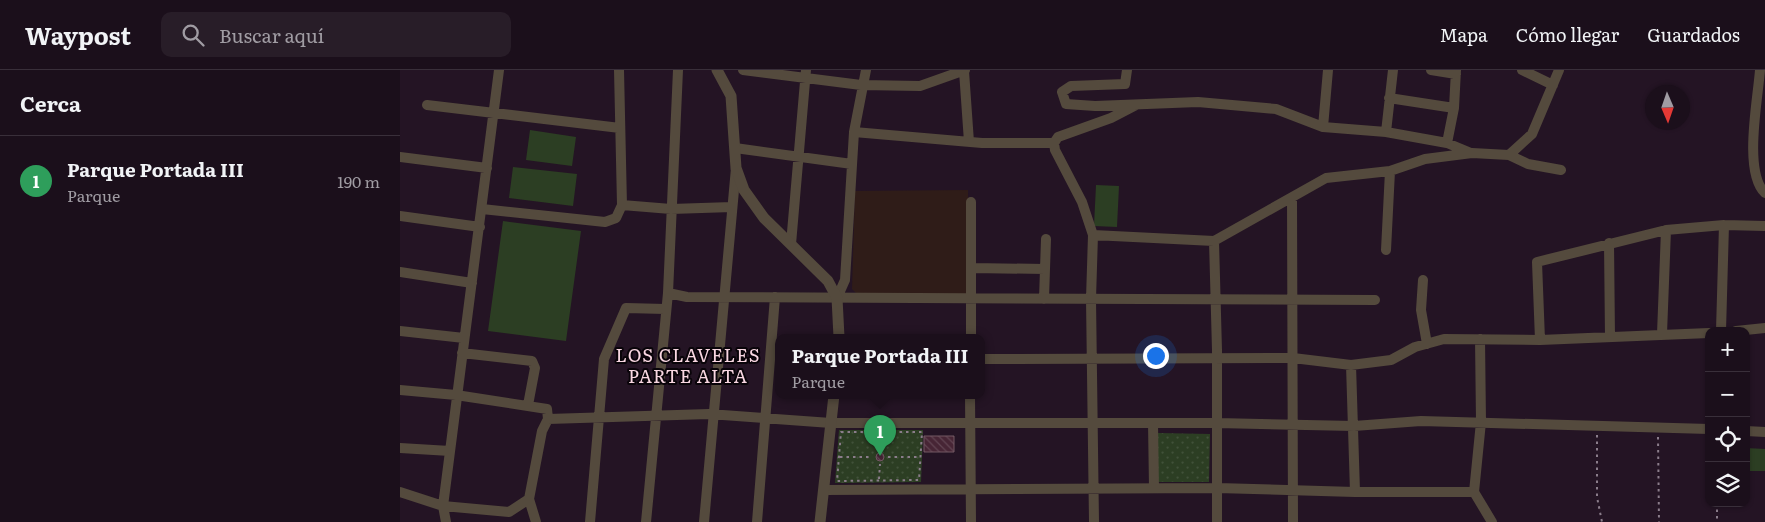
<!DOCTYPE html>
<html lang="es">
<head>
<meta charset="utf-8">
<style>
	body { margin:0; font-family:Literata,serif; background:#281d28; color:#f1f3f6 }
	.controls { position:absolute; right:15px; bottom:15px; display:grid; overflow:hidden; border-radius:10px; box-shadow:0 1px 4px #0004 }
	.controls button { width:45px; height:45px; display:grid; place-items:center; padding:0; border:0; border-bottom:1px solid #392f3a; background:#1b0f1b; color:#f1f3f6; font:25px sans-serif }
	.compass { position:absolute; left:1245px; top:15px; width:45px; height:45px; border-radius:50%; background:#1b0f1b; box-shadow:0 1px 4px #0004; rotate:178deg }
	.you { position:absolute; left:755px; top:285px; width:18px; height:18px; margin:-12px; border:4px solid #fff; border-radius:50%; background:#1a73e8; box-shadow:0 0 0 8px #1a73e833 }
	.badge { display:grid; place-items:center; width:32px; height:32px; border-radius:50%; background:#ea580c; color:#fff; font-size:16px; font-weight:700 }
	.pin { position:absolute; translate:-50% -41px; filter:drop-shadow(0 1px 2px #0008) }
	.pin::after { content:''; position:absolute; top:26px; width:18px; height:15px; background:inherit; clip-path:polygon(0 0,100% 0,50% 100%) }
	.popup { position:absolute; left:375px; top:264px; width:210px; height:65px; box-sizing:border-box; display:grid; place-content:center; border-radius:10px; background:#1b0f1b; filter:drop-shadow(0 1px 4px #0005); font-size:16px; white-space:nowrap; color:#a09ca3 }
	.popup b { font-size:19px; color:#f1f3f6 }
	.popup::after { content:''; position:absolute; left:50%; top:100%; margin-left:-10px; border:10px solid transparent; border-top-color:#1b0f1b }
	.list { margin:0; padding:0; list-style:none }
	h2 { display:flex; justify-content:space-between; align-items:center; height:65px; margin:0; padding:0 20px; font-size:21px }
	h2 small { font-size:16px; font-weight:400; color:#a09ca3 }
	.list li { display:grid; grid-template-columns:32px 1fr auto; gap:15px; align-items:center; box-sizing:border-box; height:90px; padding:0 20px; border-top:1px solid #392f3a }
	.list b { display:block; font-size:19px; white-space:nowrap }
	.list p { margin:0; font-size:16px; white-space:nowrap; color:#a09ca3 }
	.list em { font-size:16px; font-style:normal; color:#a09ca3 }
	.icon { flex:none; width:28px; height:28px; fill:none; stroke:currentColor; stroke-width:2; stroke-linecap:round; stroke-linejoin:round }
	.map { position:relative; flex:none; width:1365px; height:452px; overflow:hidden }
	header { display:flex; align-items:center; gap:30px; box-sizing:border-box; height:70px; padding:0 25px; background:#1b0f1b; border-bottom:1px solid #392f3a }
	header strong { font-size:24px }
	nav { display:flex; gap:28px; margin-inline-start:auto; font-size:18px }
	.search { width:350px; height:45px; background:#281d28; display:flex; align-items:center; gap:12px; box-sizing:border-box; padding:0 18px; border-radius:10px; color:#a09ca3; font-size:19px }
	main { display:flex }
	aside { flex:1; background:#1b0f1b }
	.map>svg:first-child { display:block }
	.education { fill:#2f1c18 }
	.green { fill:url(#green-dots) }
	.pitch { fill:#2c3e23 }
	.building { fill:url(#building-back-hatch); stroke:#725863 }
	.lines { fill:none; stroke-linecap:round; stroke-linejoin:round }
	.path { stroke:#8b7d8b; stroke-width:2; stroke-dasharray:2.5 4; stroke-linecap:butt }
	.minor { stroke:#544a3d; stroke-width:10 }
	.tertiary { stroke:#544a3d; stroke-width:11 }
	.labels { text-anchor:middle; stroke-width:4; stroke-linejoin:round; paint-order:stroke }
	.neighbourhood-label { font-size:18px; letter-spacing:1px; fill:#f9d7e2; stroke:#090409 }
</style>
</head>
<body>
<header>
<strong>Waypost</strong>
<div class="search"><svg class="icon" aria-label="search" viewBox="0 0 24 24"><circle cx="10" cy="10" r="6"/><path d="M15 15l6 6"/></svg>Buscar aquí</div>
<nav><a>Mapa</a><a>Cómo llegar</a><a>Guardados</a></nav>
</header>
<main>
<aside>
<h2>Cerca<small></small></h2>
<ul class="list">
<li><span class="badge" style="background:#2e9e5b">1</span><div><b>Parque Portada III</b><p>Parque</p></div><em>190 m</em></li>
</ul>
</aside>
<div class="map">
<svg width="1365" height="452" viewBox="0 0 1365 452">
	<defs>
		<pattern id="green-dots" width="8" height="8" patternUnits="userSpaceOnUse" patternTransform="scale(1.25)"><rect width="8" height="8" fill="#2c3e23"/><path d="M2 2h.1M6 6h.1" fill="none" stroke="#415139" stroke-width="1.8" stroke-linecap="round"/></pattern>
		<pattern id="building-back-hatch" width="6" height="6" patternUnits="userSpaceOnUse" patternTransform="scale(1.25)"><rect width="6" height="6" fill="#472535"/><path d="M-1 5l2 2M0 0l6 6M5-1l2 2" fill="none" stroke="#624553"/></pattern>
	</defs>
	<rect width="100%" height="100%" fill="#241424"/>
	<!-- education -->
	<path class="education" d="M568,120L569,224H457L452,219L455,121Z"/>
	<!-- green -->
	<path class="green" d="M439,360H523L521,412L435,413Z
		M758,363L810,364L809,412H757Z"/>
	<!-- pitch -->
	<path class="pitch" d="M130,60L176,67L172,96L126,90Z
		M113,97L177,104L173,136L109,128Z
		M696,115L719,116L717,157L694,156Z
		M103,151L181,161L166,271L88,261Z
		M1346,378L1365,379V401H1346Z"/>
	<!-- building -->
	<path class="building" d="M524,366H554V382H524Z
		M476 387a4 4 0 1 1 8 0a4 4 0 1 1-8 0Z"/>
	<g class="lines">
		<!-- path -->
		<path class="path" d="M441,362H522L519,410L437,411Z
			M1197,365V427L1202,452
			M1258,367L1259,452
			M480,378L481,363
			M440,387H472
			M488,387H520
			M479,409L480,394
			M1317,433V452"/>
		<!-- minor -->
		<path class="minor" d="M343,0L461,15L520,16L565,0
			M727,0L725,14L671,16L662,22L666,34L695,36L798,32L876,39L923,57L986,62L1047,73L1071,83
			M1031,0L1056,4
			M1122,0L1153,15
			M1360,0C1358,29 1343,102 1365,123
			M564,1L569,72
			M989,28L1054,38
			M27,35L220,58
			M923,57L928,0
			M454,62L582,73H654
			M986,62L993,0
			M1047,73L1054,38L1056,0
			M335,78L452,94
			M1109,85L1128,94L1161,100
			M0,87L87,98
			M892,128L893,452
			M222,135L271,139L332,137
			M82,139L205,152L216,148L222,135L219,0
			M0,146L80,157
			M693,165L814,171L926,108L990,101L1025,89L1072,83L1109,85L1132,64L1159,0
			M814,171L817,280V452
			M1209,173L1210,267
			M391,174L406,0
			M986,180L990,101
			M572,198L645,199
			M0,202L72,213
			M1023,210L1021,240L1027,274
			M268,223L287,227L975,230
			M437,228L445,210L454,62L466,0
			M644,229L646,169
			M0,261L64,268
			M1321,261L1324,155
			M1336,261L1365,258
			M1262,264L1266,160
			M571,267V132
			M1080,269L1081,352L1074,422L1092,452
			M1140,270L1137,192L1266,160L1324,155L1365,156
			M62,283L132,291L135,298L128,335
			M581,289L893,288L951,295L991,290L1015,277L1044,269L1140,270L1309,263
			M951,295L955,422
			M0,320L56,325L147,339L148,349L142,361L129,429L136,452
			M570,325L571,452
			M148,349L309,344L431,353H817L954,356L1021,351L1309,359
			M753,353L754,418
			M1346,361L1365,362
			M0,378L50,381
			M424,420L817,418L955,422H1074
			M0,422L43,436L109,442L129,429
			M46,452L43,436L99,0
			M190,452L204,289L226,238L265,239
			M246,452L268,223L278,0
			M304,452L336,98
			M357,452L375,227
			M694,452L691,229L693,165L682,132L655,80L654,73L658,67L711,48L736,35"/>
		<!-- tertiary -->
		<path class="tertiary" d="M317,0L331,26L336,98L344,120L364,148L428,211L437,228L439,267
			M420,452L434,325"/>
	</g>
	<g class="labels">
		<!-- neighbourhood labels -->
		<g class="neighbourhood-label">
			<text x="288" y="292">LOS CLAVELES<tspan x="288" dy="21">PARTE ALTA</tspan></text>
		</g>
	</g>
</svg>
<div class="controls">
<button>+</button>
<button>−</button>
<button><svg class="icon" aria-label="locate" viewBox="0 0 24 24"><circle cx="12" cy="12" r="6"/><path d="M12 2v4M12 18v4M2 12h4M18 12h4"/></svg></button>
<button><svg class="icon" aria-label="layers" viewBox="0 0 24 24"><path d="M12 4l9 5-9 5-9-5zM3 14l9 5 9-5"/></svg></button>
</div>
<svg class="compass" viewBox="-18 -18 36 36"><path d="M0-13l5 13h-10z" fill="#e53935"/><path d="M0 13l5-13h-10z" fill="#a09ca3"/></svg>
<div class="you"></div>
<div class="pin badge" style="left:480px;top:386px;background:#2e9e5b">1</div>
<div class="popup"><b>Parque Portada III</b>Parque</div>
</div>
</main>
</body>
</html>
